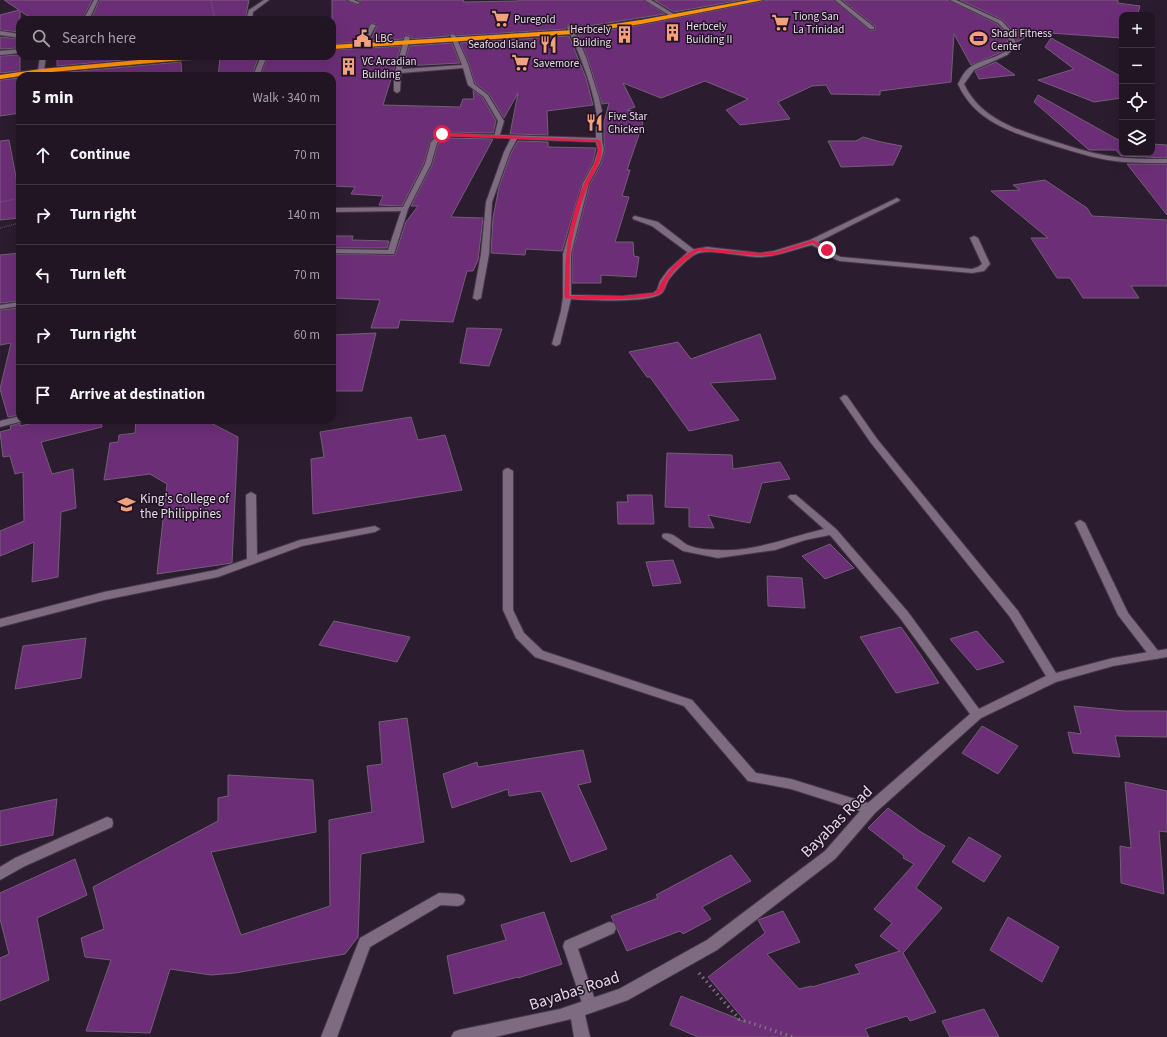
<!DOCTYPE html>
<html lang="en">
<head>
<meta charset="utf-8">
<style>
	body { margin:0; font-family:"Source Sans 3",sans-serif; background:#291e2b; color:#f1f3f6 }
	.controls { position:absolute; right:12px; top:12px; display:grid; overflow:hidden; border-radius:8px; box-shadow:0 4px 16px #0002 }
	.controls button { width:36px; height:36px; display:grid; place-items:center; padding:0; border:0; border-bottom:1px solid #3e3441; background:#211523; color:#f1f3f6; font:20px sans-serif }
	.stop { position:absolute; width:12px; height:12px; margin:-9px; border:3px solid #e11d48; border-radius:50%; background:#fff }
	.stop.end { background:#e11d48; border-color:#fff; box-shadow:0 1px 4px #0008 }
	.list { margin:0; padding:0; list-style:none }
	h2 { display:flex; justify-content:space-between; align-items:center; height:52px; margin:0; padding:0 16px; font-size:17px }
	h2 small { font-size:13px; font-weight:400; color:#a29fa6 }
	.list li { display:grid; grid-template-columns:26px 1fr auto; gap:12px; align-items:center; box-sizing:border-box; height:60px; padding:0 16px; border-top:1px solid #3e3441 }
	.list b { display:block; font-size:15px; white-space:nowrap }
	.list em { font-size:13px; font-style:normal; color:#a29fa6 }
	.icon { flex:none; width:22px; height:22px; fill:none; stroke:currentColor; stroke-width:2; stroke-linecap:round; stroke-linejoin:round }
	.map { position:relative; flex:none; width:1167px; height:1037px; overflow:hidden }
	.search { position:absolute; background:#211523; box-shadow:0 4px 16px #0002; left:16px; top:16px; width:320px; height:44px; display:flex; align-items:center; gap:10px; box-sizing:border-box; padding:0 14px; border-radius:12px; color:#a29fa6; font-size:15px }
	.panel { position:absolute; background:#211523; box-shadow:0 4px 16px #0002; left:16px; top:72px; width:320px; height:352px; border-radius:12px }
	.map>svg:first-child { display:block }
	.building { fill:#6c2f77; stroke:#725e75 }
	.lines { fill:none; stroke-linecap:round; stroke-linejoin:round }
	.lane-casing { stroke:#463949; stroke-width:2 }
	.street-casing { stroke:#463949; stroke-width:2 }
	.highway-casing { stroke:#463949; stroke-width:2 }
	.path-far1 { stroke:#7e7181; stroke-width:1.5; stroke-dasharray:0.5 1.5; stroke-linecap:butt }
	.path { stroke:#7e7181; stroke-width:3.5; stroke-dasharray:1.5 4; stroke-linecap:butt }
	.lane { fill:#7e6a81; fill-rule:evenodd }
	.street { fill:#7e6a81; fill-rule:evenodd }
	.highway { fill:#ff940b; fill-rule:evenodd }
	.route { fill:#e11d48 }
	.labels { text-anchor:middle; stroke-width:3; stroke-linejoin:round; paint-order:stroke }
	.far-poi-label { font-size:11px; fill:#e5dae7; stroke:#221325; text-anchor:start }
	.poi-label { font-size:13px; fill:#e5dae7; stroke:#221325; text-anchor:start }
	.near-street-label { font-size:16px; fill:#e5dae7; stroke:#221325 }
</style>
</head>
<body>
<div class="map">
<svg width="1167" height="1037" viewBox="0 0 1167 1037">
	<rect width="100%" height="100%" fill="#2c1c2f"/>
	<!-- building -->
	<path class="building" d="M4,0H92L82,20H34L20,11V32L0,30V15L19,10Z
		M99,0H249L245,20H91Z
		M332,0H346L357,5L361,2L357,0H464L463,2L518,1V0H644L665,14L575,28L569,24L566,27V29L457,36L455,34L450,33L449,34V36L411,39V36L405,35L403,39L370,41L377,26L376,24L371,23L361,39V42L332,44Z
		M654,0H742L674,12Z
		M764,0H834L870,30H875V26L842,0H949L997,24L1004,31L1009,45L1002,52L971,65L954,34L951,82L880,91V95L831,94L826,85L812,86L778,102L790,119L740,125L726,110L748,99L705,81L661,98L623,83L635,107L627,110L637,112L643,123L627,170H630L622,196L629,197L615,242H633L634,256L639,257L636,277L601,275V283H572V254L590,184L601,164L605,150L604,140V122L609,103L602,104L587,56L578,35L641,25L763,1Z
		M960,0H1118V3L1140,6L1138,13L1147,15H1122V38L1035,32L1017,42L1011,29L1003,20Z
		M569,36L586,78L593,105L547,111L548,135L510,134L518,93L504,118L489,94L475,83L469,64L460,43Z
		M0,37L20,39V48L0,49Z
		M1051,38L1122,77V98L1094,102L1038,80L1074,69L1045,47Z
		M452,43L460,63L404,66L409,46Z
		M401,46L383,105L460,107L463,99H474L473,90L483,98L496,121L493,133L439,132L430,142L424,163L402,206L379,205L383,196L351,194L355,187L332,186V76H273L274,74H261L268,56H332V50Z
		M20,55V71L0,73V56Z
		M57,56H167L57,66Z
		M256,56H259L252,75L218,76L220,59Z
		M181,62L182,76H58V73Z
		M996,62L1015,75L979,79L975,71Z
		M20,78V113L0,116V80Z
		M1038,95L1122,142V153H1152V144L1167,145V158L1121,156L1116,150H1089L1034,102Z
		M863,137L881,142L902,146L893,165L841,167L828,141H856Z
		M445,138L493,139L451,217L483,218L478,260L473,271H467L453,322L400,320L398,328H371L380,300L332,298V254L395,255L406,222L418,206H411L432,165L438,144Z
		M9,140L20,198V218L0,220V141Z
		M518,141L548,142V147L596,148L593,162L582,183L562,251L526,249L525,255L491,253L493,218L499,187L511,153Z
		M1127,164H1167V215Z
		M1045,180L1087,208L1092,216L1167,220V286H1131L1139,298H1083L1070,278H1057L1031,238H1048L991,191L1020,190L1013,185Z
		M336,236H353L352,240L389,241L387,248H332Z
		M20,253V301L0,303V255Z
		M20,308V415L8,417L0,389L11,343L0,345V310Z
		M467,328L502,329L489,366L460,363Z
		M376,333L362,391H332V335Z
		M760,334L776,379L710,383L739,420L689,431L650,377H647L629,352L678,342L691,359Z
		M411,417L418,440L445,435L462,490L313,514L311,459L324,457L320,432Z
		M46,420H101L102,427L41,442L52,474L73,469L76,508L61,512L58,577L32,582L34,542L0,556V531L24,521L23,472L15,474L10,456L3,457L0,432L11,429L10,426L20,423V426Z
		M136,420H211V423L238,437L232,563L157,574L167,484L150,474L104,480L110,443L118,442L119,435L135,433Z
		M667,453L732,455L733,469L780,462L790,479L762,483L750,523L708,515L714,528L689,527V508L665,507Z
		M627,495H652L654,524H618L617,502H628Z
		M830,544L854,568L825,579L802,556Z
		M673,560L681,583L653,586L646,562Z
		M767,576L802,578L805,608L768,606Z
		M334,621L410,637L397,662L319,645Z
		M901,627L920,654L939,683L896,693L860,637Z
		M977,631L1004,662L977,670L950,639Z
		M86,638L81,678L15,689L23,646Z
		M1074,706L1125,711H1167V737L1115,736L1120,757L1073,753L1068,732L1081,734Z
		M407,718L424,842L361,854L358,937L345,954L235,973L211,975L170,969L150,1033L86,1031L111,960L85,957L81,938L104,929L93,887L218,821V798L228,796V775L313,780L316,832L211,852L241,935L330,906L329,820L372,812L367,766L382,764L379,722Z
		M982,726L1018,746L998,774L962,753Z
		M583,750L591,782L578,785L607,849L571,862L541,791L509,796L508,789L452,808L443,774L477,762L478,767Z
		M1125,782L1167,791V832L1159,831L1164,894L1121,883L1120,846L1131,848Z
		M57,799L53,835L0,846V811Z
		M888,808L921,832L945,846L916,888L942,908L903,953L936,1012L910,1021L907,1016L865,1029L869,1037H698L670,1025L681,996L746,1022L708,977L765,933L758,920L783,911L800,942L767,954L799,989L812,986V987L860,973L855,965L900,951L880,936L892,923L874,909L914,864L903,858L904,856L868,828Z
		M969,837L1001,856L984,882L952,862Z
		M731,855L751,881L702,907L711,919L683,934L680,931L627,951L611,916L658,898L656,895Z
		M75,859L87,895L37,918L49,980L0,1001V958L9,954L0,919V893Z
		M544,912L562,964L518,978V977L454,994L447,956L506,940L501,925Z
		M1008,917L1059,947L1042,982L990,950Z
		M984,1009L999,1037H950L942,1021Z"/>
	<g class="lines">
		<defs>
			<path id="lane" d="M835,0H840L874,27V29H870Z
				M371,24L376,25L368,40V45L363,46L362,40Z
				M450,34L455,35L468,64L474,84L488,95L504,121L499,138L494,137L498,121L484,97L468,85L463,68L401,73L400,91L397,93L394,91V76L405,36L410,37L402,69L462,65Z
				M20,49V53L0,55V51Z
				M635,216L658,222L697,252L696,254H690L652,226L633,219V217Z
				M251,492L256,495L257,555L300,540L375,526L380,529L375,532L302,546L218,577L104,600L0,627V619L104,592L216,570L247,559L246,495Z
				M1080,520L1085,523L1128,613L1159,652L1161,655L1159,658L1155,659L1151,658L1118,615L1075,523Z
				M439,893L458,894L463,896L465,900L463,904L458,906L441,905L370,947L337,1037H321L360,938Z
				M609,922L614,923L616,928L614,933L578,949L597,1006L595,1011L590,1013L585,1011L583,1006L563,946L565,941Z"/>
			<path id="street" d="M94,0H98L89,20H83Z
				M264,0H269L253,12L252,20H246L249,10Z
				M347,0H354L360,3L358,4Z
				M645,0H651L677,16L672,17Z
				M950,0H956L1002,21L1010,30L1017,45L1007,55L974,70L964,84C981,121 1023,132 1059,143C1080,150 1102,156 1124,158C1138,159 1153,159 1167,159V163C1153,163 1138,163 1124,162C1100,160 1078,153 1055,146C1017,134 976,124 958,84C961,78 964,72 969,68C982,58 1002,59 1011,45L1005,30L998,23Z
				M570,25L573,27L586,57L599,98L602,111V140L604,150L600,163L589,183L571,254V295L623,296L653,293L657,290L660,281L668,270L690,250L707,247L760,253L774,251L810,240L897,198L900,200L899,201L818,242C827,247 833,254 841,257L972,269L978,267L982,264L970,238L974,236L978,238L990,264L984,271L972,273L840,261C829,258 822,250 812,245C795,249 777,257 759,257C743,257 708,248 696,254C689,257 672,274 668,281C666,285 665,289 663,292C654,304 587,300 571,299L560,344L556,346L552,344L561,311L563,297V254L583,183L594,163L598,150L596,142L517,139L510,152L492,202L489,254L481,298L477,300L473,298L481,254L486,202L504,152L511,138L444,136L437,143L431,164L408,209L394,254L332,253V249L388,250L401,211L332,212V208L403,207L425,164L431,142L440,133L596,138C596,129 597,119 596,110C591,81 579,53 567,27Z
				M0,31L20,34V38L0,35Z
				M40,56H46L44,71L41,73L38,71Z
				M261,56H267L259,76H253Z
				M20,302V306L0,309V305Z
				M844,395L847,396L877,439L1018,611L1056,673L1113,658L1167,649V657L1113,666L1056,682L981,718L875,813L835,859L717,950L628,1000L585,1015L590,1037H574L571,1019L495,1037H451L454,1032L459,1030L560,1009L619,989L707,940L825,851L860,811L791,789L748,781L684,706L535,657L516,638L503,610V471L505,469L508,468L513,471V610L524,633L543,651L692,700L756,773L791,779L868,803L970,714L900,618L830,535L805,540L775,550L718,558L683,551L663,538L662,536L663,534C674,531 681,543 690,546C698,549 710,550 718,550C755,552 789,537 824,529L788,497L790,495H796L836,529L908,612L979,709L1046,676L1010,617L871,443L840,398Z
				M20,416V420L23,421L0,427V421Z
				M107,817L112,819L113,823L112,827L25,866L0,880V867L15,858Z"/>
			<path id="highway" d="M750,0H763L641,24L573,34L332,49V45L573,30L641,20Z
				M183,56H208L205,58L41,73L0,79V75L41,69Z"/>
		</defs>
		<!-- lane casing -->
		<use href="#lane" class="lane-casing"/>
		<!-- street casing -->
		<use href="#street" class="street-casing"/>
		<!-- highway casing -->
		<use href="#highway" class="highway-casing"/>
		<!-- path-far1 -->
		<path class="path-far1" d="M191,20V18L214,17L211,0
			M0,202L15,199
			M0,228L20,223"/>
		<!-- path -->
		<path class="path" d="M699,973L739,1019L793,1037"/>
		<!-- lane -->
		<use href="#lane" class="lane"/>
		<!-- street -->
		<use href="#street" class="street"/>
		<!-- highway -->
		<use href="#highway" class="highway"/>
	</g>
	<!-- route -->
	<path class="route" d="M441,133L600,140C607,157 593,172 587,188C580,205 571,238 570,256C569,269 570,282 569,296H623L654,293C659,290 659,285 663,280C670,268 685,252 699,248L760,253L775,252L813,240L830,250L826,251L813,243L775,255L760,256L699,251L695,253C685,261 673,270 667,281C665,285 665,290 662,292C654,301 579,300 565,298C564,293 565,286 565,280C565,248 571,214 584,184C590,170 601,158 597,142L442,136Z"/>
	<!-- icons -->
	<defs>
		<symbol id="supermarket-bare" viewBox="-9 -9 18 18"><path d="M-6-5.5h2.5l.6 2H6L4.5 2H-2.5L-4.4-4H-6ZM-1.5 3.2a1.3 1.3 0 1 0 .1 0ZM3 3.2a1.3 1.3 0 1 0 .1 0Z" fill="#f2a17e" stroke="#221325" stroke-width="2.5" paint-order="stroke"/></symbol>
		<symbol id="building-bare" viewBox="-9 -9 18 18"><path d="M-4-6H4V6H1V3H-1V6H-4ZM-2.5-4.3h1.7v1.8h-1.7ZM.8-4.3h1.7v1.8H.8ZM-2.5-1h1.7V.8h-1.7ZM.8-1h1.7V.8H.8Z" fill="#f2a17e" stroke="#221325" stroke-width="2.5" paint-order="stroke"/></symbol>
		<symbol id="civic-bare" viewBox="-9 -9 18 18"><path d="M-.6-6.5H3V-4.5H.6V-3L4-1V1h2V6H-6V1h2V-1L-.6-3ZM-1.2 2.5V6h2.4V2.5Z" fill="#f2a17e" stroke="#221325" stroke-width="2.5" paint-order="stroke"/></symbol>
		<symbol id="stadium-bare" viewBox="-9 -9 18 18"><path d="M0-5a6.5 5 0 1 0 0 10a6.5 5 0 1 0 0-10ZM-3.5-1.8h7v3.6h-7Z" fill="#f2a17e" stroke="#221325" stroke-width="2.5" paint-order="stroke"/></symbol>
		<symbol id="restaurant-bare" viewBox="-9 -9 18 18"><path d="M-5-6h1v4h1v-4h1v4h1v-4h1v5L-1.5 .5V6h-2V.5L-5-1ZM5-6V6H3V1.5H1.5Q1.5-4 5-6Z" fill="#f2a17e" stroke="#221325" stroke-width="2.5" paint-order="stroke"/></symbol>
		<symbol id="university-bare" viewBox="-9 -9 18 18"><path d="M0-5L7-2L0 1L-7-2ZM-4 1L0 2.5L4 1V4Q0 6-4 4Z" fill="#f2a17e" stroke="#221325" stroke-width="2.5" paint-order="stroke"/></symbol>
	</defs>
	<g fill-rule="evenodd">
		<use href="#supermarket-bare" x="488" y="6" width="25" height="25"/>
		<use href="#supermarket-bare" x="768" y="10" width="25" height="25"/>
		<use href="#building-bare" x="660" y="20" width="25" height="25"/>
		<use href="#building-bare" x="612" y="22" width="25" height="25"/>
		<use href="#civic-bare" x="350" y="26" width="25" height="25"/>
		<use href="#stadium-bare" x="966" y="26" width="25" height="25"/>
		<use href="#restaurant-bare" x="536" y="32" width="25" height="25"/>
		<use href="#supermarket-bare" x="508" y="50" width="25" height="25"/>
		<use href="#building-bare" x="336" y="54" width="25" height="25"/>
		<use href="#restaurant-bare" x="582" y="110" width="25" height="25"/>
		<use href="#university-bare" x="114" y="492" width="25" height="25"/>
	</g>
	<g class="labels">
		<!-- far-poi labels -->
		<g class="far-poi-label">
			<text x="793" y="20">Tiong San<tspan x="793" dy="13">La Trinidad</tspan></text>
			<text x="514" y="23">Puregold</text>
			<text x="686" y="30">Herbcely<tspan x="686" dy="13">Building II</tspan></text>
			<text x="611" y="33" text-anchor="end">Herbcely<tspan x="611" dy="13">Building</tspan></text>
			<text x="991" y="37">Shadi Fitness<tspan x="991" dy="13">Center</tspan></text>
			<text x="375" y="42">LBC</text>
			<text x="536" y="48" text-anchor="end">Seafood Island</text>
			<text x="362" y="65">VC Arcadian<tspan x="362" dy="13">Building</tspan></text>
			<text x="533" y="67">Savemore</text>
			<text x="608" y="120">Five Star<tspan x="608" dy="13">Chicken</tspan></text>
		</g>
		<!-- poi labels -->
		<g class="poi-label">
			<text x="140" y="503">King's College of<tspan x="140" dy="15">the Philippines</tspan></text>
		</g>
		<!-- near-street labels -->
		<g class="near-street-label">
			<text transform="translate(836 821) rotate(-45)" y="6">Bayabas Road</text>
			<text transform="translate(574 990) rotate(-18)" y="6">Bayabas Road</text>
		</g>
	</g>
</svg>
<div class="controls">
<button>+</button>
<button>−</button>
<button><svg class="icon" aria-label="locate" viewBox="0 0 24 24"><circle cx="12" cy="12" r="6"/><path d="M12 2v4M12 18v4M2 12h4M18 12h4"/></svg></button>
<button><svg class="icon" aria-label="layers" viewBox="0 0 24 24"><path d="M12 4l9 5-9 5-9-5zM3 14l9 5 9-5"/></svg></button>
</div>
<div class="stop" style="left:442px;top:134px"></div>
<div class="stop end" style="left:827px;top:250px"></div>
<div class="search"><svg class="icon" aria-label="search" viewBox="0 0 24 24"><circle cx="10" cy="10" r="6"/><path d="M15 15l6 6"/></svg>Search here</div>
<section class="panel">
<h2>5 min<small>Walk · 340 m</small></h2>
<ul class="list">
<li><svg class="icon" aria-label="ahead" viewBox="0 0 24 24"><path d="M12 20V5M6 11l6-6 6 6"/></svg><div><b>Continue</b></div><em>70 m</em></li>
<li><svg class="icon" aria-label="right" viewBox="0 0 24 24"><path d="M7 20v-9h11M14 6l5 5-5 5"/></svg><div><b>Turn right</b></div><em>140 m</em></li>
<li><svg class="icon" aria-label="left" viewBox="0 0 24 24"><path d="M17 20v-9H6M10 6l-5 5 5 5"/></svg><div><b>Turn left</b></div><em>70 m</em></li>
<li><svg class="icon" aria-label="right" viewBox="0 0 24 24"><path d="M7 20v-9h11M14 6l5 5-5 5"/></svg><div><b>Turn right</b></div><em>60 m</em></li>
<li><svg class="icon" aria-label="arrive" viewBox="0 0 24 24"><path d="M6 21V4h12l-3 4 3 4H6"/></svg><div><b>Arrive at destination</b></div></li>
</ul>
</section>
</div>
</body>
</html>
